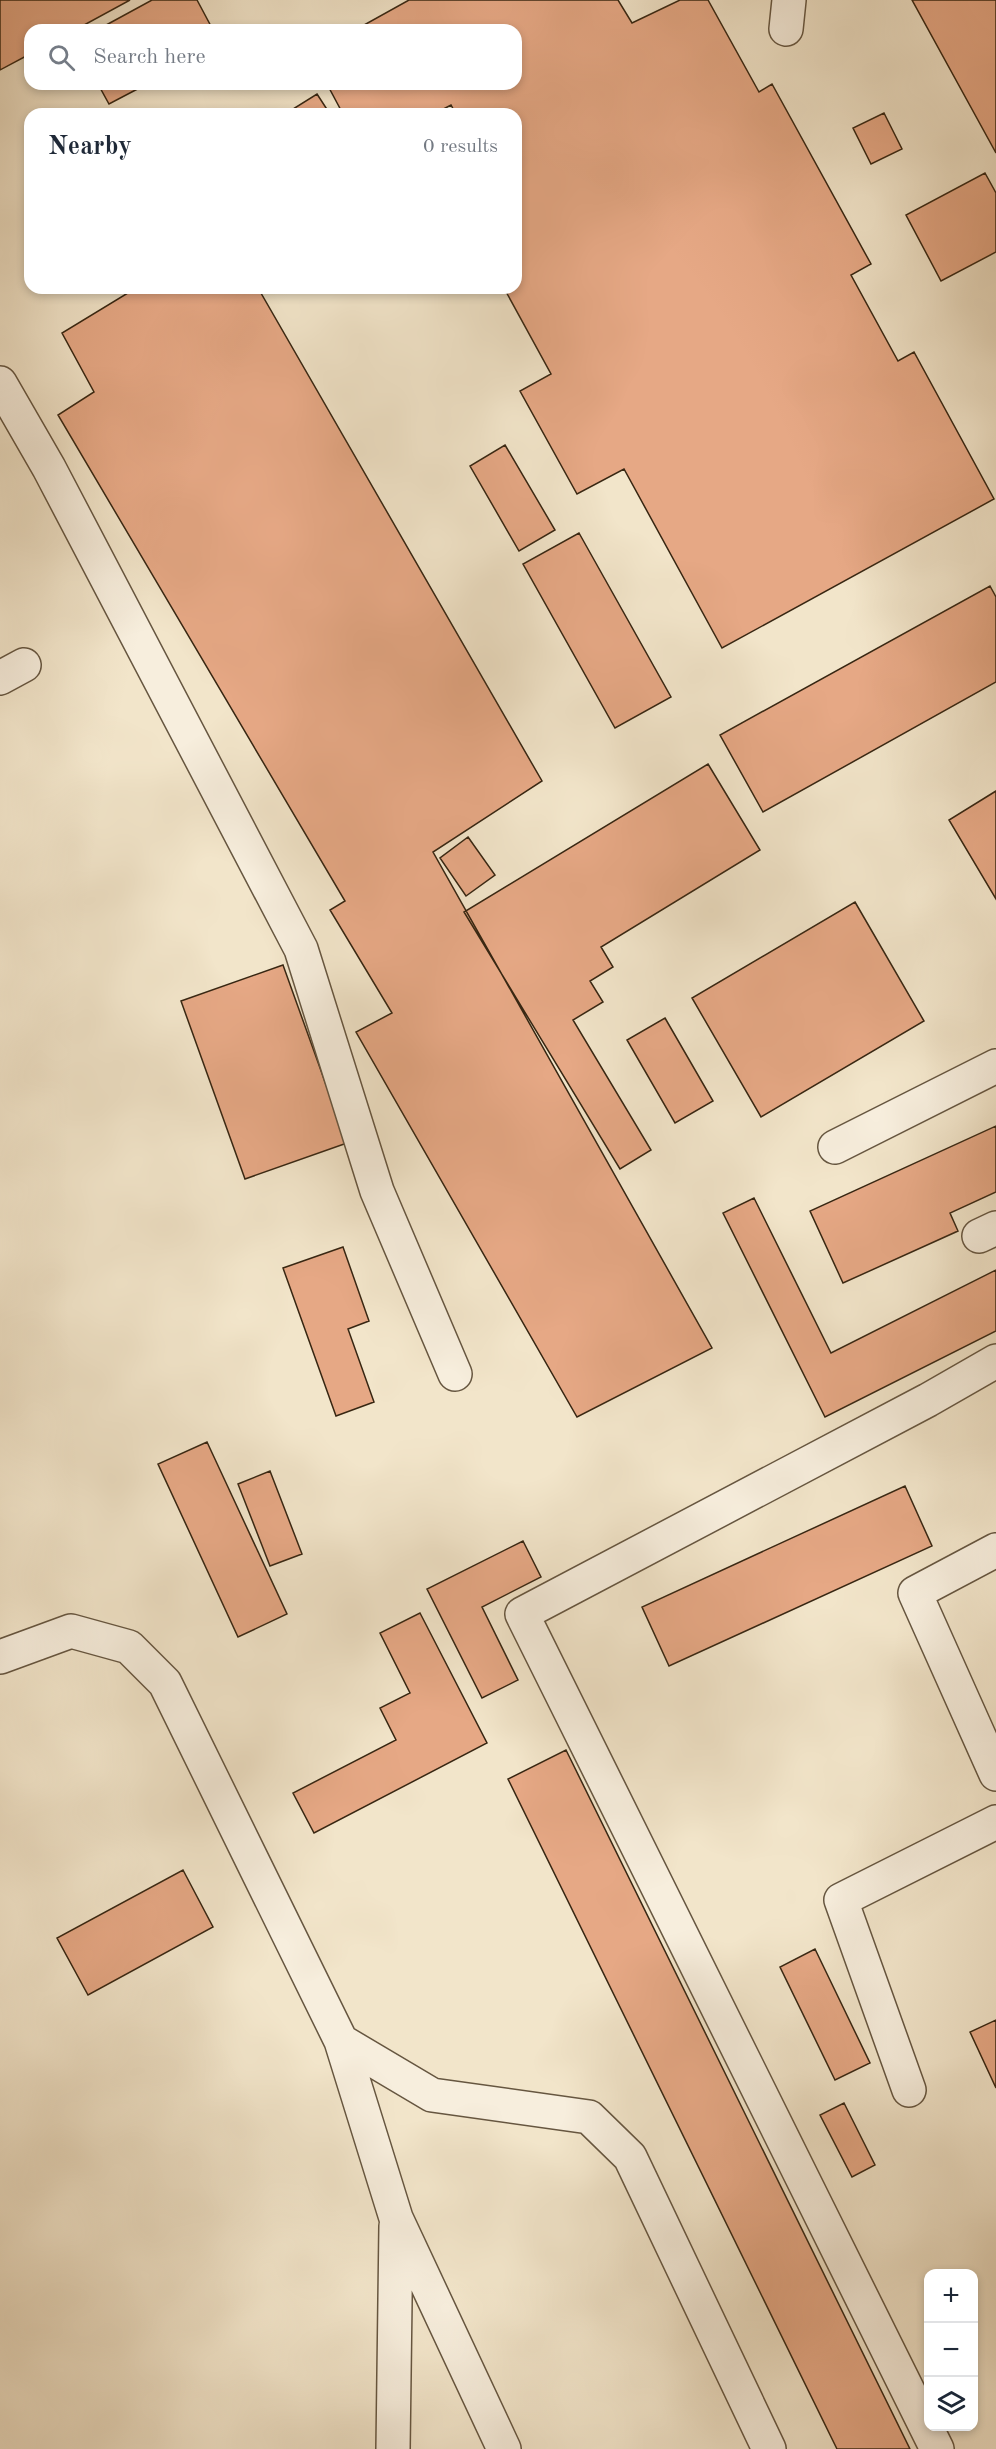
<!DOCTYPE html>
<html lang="en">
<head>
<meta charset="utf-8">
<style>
	body { margin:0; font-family:"Old Standard TT",serif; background:#f6f6f7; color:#1f2937 }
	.controls { position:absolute; right:18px; bottom:18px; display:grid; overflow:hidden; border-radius:12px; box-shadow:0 3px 9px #0003 }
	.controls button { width:54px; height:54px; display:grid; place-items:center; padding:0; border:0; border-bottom:2px solid #e0e1e3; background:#fff; color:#1f2937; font:30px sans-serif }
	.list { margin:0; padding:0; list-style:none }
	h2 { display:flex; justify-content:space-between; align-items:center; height:78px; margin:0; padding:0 24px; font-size:26px }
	h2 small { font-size:20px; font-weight:400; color:#747a83 }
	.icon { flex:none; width:33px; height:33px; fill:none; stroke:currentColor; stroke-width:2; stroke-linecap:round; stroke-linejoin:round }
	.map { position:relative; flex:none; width:996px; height:2449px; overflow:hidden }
	.search { position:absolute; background:#fff; box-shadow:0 3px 9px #0003; left:24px; top:24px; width:498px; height:66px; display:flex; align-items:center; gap:15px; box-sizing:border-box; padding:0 21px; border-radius:18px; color:#747a83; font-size:22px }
	.panel { position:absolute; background:#fff; box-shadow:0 3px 9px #0003; left:24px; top:108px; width:498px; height:186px; border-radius:18px }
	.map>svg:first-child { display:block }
	.building { fill:#e6a885; stroke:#372612; stroke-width:1.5 }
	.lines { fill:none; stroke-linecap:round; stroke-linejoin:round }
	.minor-casing { stroke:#665640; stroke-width:36 }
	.minor { stroke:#f7eedd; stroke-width:33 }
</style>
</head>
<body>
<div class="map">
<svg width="996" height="2449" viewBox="0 0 996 2449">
	<rect width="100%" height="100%" fill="#f2e5ca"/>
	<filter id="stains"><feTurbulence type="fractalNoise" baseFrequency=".00333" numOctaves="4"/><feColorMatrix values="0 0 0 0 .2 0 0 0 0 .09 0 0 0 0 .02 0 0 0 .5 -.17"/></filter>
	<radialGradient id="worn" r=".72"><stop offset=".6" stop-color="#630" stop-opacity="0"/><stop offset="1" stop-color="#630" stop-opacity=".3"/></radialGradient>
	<!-- building -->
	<path class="building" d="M0,0H130L75,30H30V54L0,70Z
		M152,0H197L213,30H97Z
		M409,0H618L632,23L680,0H708L759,92L772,84L871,264L851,275L898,361L914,352L994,499L722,648L624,469L577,494L520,391L551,374L504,288H516V114H456L451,105L434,114H343L327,84H516V30H355Z
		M912,0H996V153Z
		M98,84H147L109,104Z
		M317,94L330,114H285Z
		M884,113L902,149L871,164L853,128Z
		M985,173L996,193V252L941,281L906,215Z
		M136,288H258L542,781L433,852L712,1348L577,1417L356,1032L392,1013L330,910L345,901L58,415L94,392L62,333Z
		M505,445L555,530L519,551L470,466Z
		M579,533L671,697L615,728L523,564Z
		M990,586L996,597V682L763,812L720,735Z
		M708,764L760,850L601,947L613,967L590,981L603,1002L573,1020L651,1150L620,1169L464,912Z
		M996,791V899L949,820Z
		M468,837L495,875L466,896L440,858Z
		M855,902L924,1021L761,1117L692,998Z
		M283,965L347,1143L245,1179L181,1001Z
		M665,1018L713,1101L675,1123L627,1040Z
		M996,1126V1192L950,1213L958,1231L843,1283L810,1211Z
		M754,1198L831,1353L996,1270V1331L825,1417L723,1213Z
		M343,1247L369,1321L348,1329L374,1402L336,1416L283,1268Z
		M207,1442L287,1614L238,1637L158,1464Z
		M270,1471L302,1554L270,1566L238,1484Z
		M905,1486L932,1546L669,1666L642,1607Z
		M523,1541L541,1577L482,1607L518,1680L482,1698L427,1589Z
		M420,1613L487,1743L314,1833L293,1793L396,1740L380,1708L410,1693L380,1633Z
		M566,1750L910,2449H837L508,1779Z
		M183,1870L213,1927L88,1995L57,1938Z
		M815,1949L870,2063L835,2080L780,1967Z
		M996,2020V2088L970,2032Z
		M844,2103L875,2165L852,2177L820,2115Z"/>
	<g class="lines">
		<defs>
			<path id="minor" d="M786,29L789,0
				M0,383L49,468L301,949L377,1191L455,1374
				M0,678L24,665
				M835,1147L996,1066
				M979,1236L996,1228
				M996,1550L915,1593L996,1774
				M0,1657L71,1631L129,1647L165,1683L341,2041L396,2218L504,2449
				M341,2041L432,2095L589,2117L630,2157L769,2449
				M909,2090L841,1900L996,1822
				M393,2449L396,2226
				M937,2449L522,1614L928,1400L996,1361"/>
		</defs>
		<!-- minor casing -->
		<use href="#minor" class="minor-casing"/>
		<!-- minor -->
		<use href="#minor" class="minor"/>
	</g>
	<rect width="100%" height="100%" filter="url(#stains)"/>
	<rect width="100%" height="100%" fill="url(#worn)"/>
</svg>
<div class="controls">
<button>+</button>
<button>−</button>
<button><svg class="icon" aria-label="layers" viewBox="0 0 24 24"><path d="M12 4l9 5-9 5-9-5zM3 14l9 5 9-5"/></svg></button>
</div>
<div class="search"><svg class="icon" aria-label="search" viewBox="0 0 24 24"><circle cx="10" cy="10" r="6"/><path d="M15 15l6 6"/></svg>Search here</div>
<section class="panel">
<h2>Nearby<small>0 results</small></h2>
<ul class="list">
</ul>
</section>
</div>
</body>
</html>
